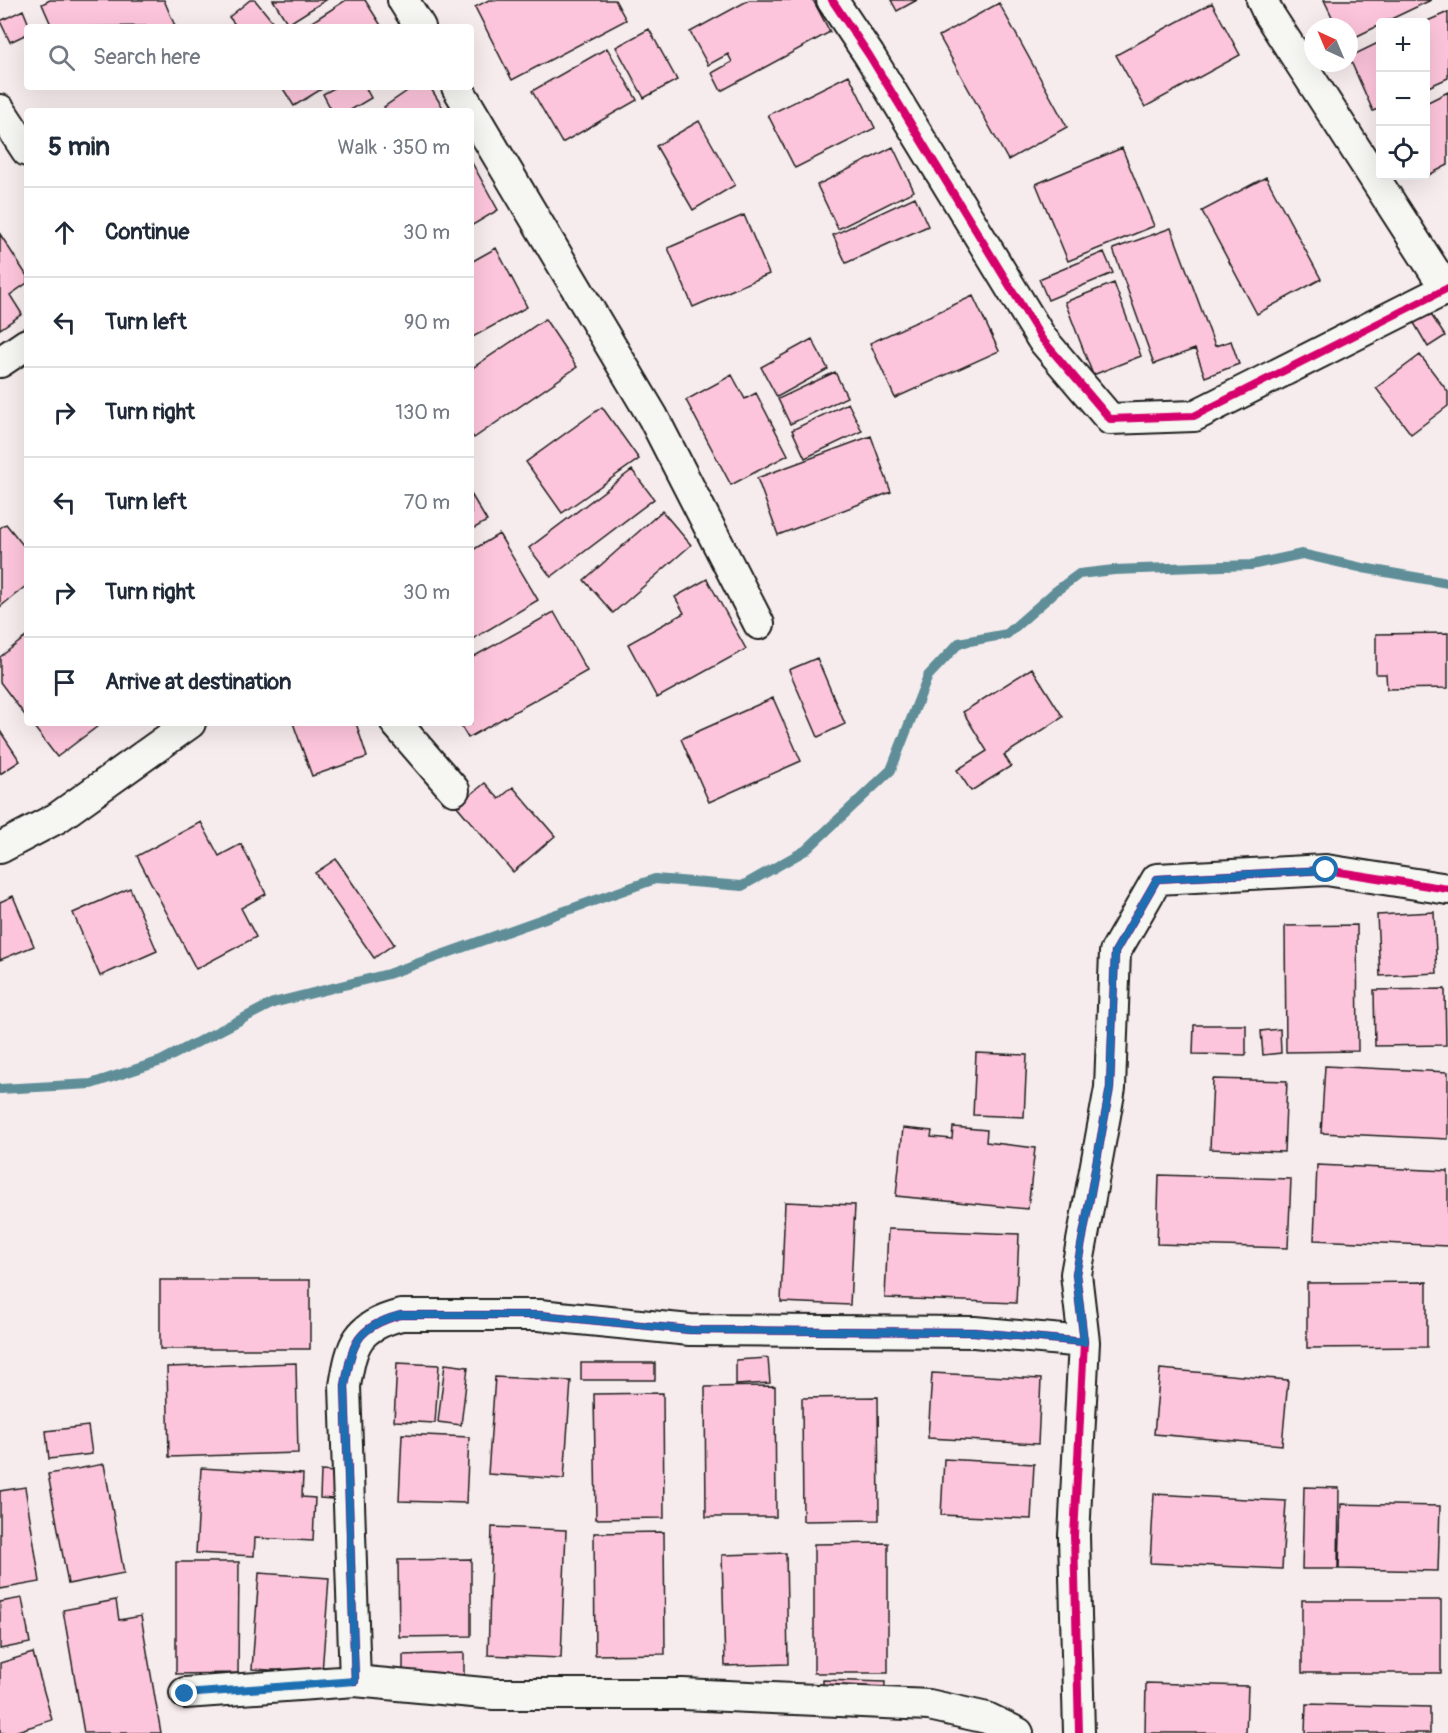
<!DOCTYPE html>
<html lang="en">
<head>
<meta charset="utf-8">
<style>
	body { margin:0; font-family:Pangolin,sans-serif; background:#f6f6f7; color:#1f2937 }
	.controls { position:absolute; right:18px; top:18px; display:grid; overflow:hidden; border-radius:6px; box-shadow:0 6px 24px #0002 }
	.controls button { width:54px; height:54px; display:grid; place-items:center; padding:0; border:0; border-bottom:2px solid #e0e1e3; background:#fff; color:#1f2937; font:30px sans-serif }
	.compass { position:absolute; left:1304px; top:18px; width:54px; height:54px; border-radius:50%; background:#fff; box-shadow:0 6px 24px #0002; rotate:316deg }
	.stop { position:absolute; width:18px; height:18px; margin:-14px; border:4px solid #1f6fb2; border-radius:50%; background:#fff }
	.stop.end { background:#1f6fb2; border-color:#fff; box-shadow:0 2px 6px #0008 }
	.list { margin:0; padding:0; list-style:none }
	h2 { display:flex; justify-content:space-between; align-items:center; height:78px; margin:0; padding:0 24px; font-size:26px }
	h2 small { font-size:20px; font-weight:400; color:#747a83 }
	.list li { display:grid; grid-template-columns:39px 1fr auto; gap:18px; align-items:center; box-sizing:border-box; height:90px; padding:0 24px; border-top:2px solid #e0e1e3 }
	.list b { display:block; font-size:22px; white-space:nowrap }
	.list em { font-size:20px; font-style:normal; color:#747a83 }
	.icon { flex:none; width:33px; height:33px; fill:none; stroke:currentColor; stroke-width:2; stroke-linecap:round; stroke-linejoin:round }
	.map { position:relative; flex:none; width:1448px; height:1733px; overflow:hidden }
	.search { position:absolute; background:#fff; box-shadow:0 6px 24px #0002; left:24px; top:24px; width:450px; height:66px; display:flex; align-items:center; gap:15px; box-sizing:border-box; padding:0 21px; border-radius:6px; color:#747a83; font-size:22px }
	.panel { position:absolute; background:#fff; box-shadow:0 6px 24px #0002; left:24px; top:108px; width:450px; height:618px; border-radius:6px }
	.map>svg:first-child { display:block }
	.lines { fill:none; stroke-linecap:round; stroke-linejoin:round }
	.stream { stroke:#5f8e98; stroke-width:10 }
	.building { fill:#fdc5db; stroke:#1c1c1c; stroke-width:1.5 }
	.minor-casing { stroke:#1c1c1c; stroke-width:34 }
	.minor { stroke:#f6f6f2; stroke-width:30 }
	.cycleway-casing { stroke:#f6f6f2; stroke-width:11 }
	.cycleway { stroke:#d6006c; stroke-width:8 }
	.route { stroke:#1f6fb2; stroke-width:8 }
</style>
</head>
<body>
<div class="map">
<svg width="1448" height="1733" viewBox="0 0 1448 1733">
	<rect width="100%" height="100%" fill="#f7eced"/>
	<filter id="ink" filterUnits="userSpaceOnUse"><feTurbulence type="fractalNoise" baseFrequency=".0167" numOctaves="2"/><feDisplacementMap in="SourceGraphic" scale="12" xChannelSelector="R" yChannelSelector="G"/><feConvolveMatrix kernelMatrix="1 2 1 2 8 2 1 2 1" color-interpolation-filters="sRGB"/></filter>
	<g filter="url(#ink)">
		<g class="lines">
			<!-- stream -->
			<path class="stream" d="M0,1089L91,1084L161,1061L273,1003L388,974L655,879L742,886L806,850L891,770L928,676L959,643L1007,634L1056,591L1079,574L1114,570L1251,565L1302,554L1363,568L1448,583"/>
		</g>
		<!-- building -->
		<path class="building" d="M50,0H164L175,26L52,27L42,4Z
			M250,0H255L277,27H237L229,17Z
			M273,0H326L288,24Z
			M346,0H365L382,27H304Z
			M489,0H615L626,20L512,80L475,7Z
			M749,0H813L830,32L721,91L712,73L732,62L728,54L708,65L690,32Z
			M891,0H917L897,11Z
			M1324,0H1431L1385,22H1380V25L1349,40V27H1337Z
			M999,3L1067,127L1008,160L939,36Z
			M1212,3L1240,55L1145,107L1116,55Z
			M23,10L30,27H27V34L10,42L0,21Z
			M1448,12V78L1426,88L1425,22Z
			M649,29L677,80L644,98L616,47Z
			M1380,42V108L1373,111L1349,57Z
			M607,48L637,100L562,143L532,91Z
			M849,75L875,128L795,168L768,115Z
			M282,87H325L294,106Z
			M336,87H365L371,98L349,111H332L323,94Z
			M413,87H430L445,111H387L384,107Z
			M1448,92V165L1423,178L1422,176H1426V103Z
			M699,121L735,185L693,210L656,146Z
			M893,147L914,191L838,229L817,185Z
			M1122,148L1154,226L1068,261L1036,184Z
			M471,161L498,210L471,226Z
			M1266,177L1321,279L1257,314L1202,211Z
			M915,197L928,226L846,263L833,235Z
			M744,215L769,274L693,307L668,248Z
			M1171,228L1215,346L1231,341L1239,364L1205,377L1195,349L1154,364L1113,249Z
			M0,234L27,276V283L10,295L22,314L0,329Z
			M496,248L527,307L471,338V262Z
			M1104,252L1113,273L1048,300L1039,279Z
			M1114,283L1141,356L1093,375L1065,302Z
			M973,296L999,351L895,398L870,343Z
			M1430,313L1445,336L1428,347L1414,323Z
			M545,319L577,367L474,438L471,434V369Z
			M812,339L828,369L777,397L761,367Z
			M1420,355L1448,392V406L1411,434L1376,388Z
			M835,372L847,397L790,424L778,399Z
			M732,375L745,399L756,393L788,455L731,485L686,400Z
			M848,403L862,431L805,458L792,430Z
			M602,407L639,459L562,513L526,462Z
			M871,436L891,492L778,535L757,478Z
			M632,470L654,499L551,577L529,548Z
			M471,494L487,521L471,530Z
			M662,511L691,545L613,613L584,580Z
			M6,524L27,550V585L0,607V528Z
			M499,534L538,600L471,640V551Z
			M707,579L746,649L657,698L628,644L684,613L675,597Z
			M554,612L587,671L468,738L459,723H471V658Z
			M1448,633V688L1387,689L1386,674H1376V634Z
			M27,636V718L0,682V657Z
			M817,658L845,724L818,737L789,670Z
			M1032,668L1063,717L1004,755L1011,766L971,791L957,770L987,751L963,712Z
			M773,698L801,761L709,802L681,739Z
			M31,723H102L57,757Z
			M293,723H356L367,757L312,776Z
			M0,731L20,761L0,774Z
			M485,783L499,799L513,787L555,836L513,872L457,806Z
			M201,822L219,856L241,844L266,894L241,908L256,937L196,969L137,856Z
			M336,859L394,944L374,958L315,873Z
			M130,888L157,951L100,976L73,913Z
			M13,896L34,946L0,960V902Z
			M1434,912L1437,973L1380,976L1377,915Z
			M1357,925L1358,1051L1286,1052L1285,926Z
			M1445,989L1446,1045L1375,1046L1374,990Z
			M1194,1025H1246V1055L1193,1054Z
			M1280,1029L1281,1053L1263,1055L1261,1031Z
			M976,1053L1027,1055L1024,1117L973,1115Z
			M1325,1066L1448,1072V1139L1321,1133Z
			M1213,1079L1287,1081L1284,1152L1210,1149Z
			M953,1127L987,1130L986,1142L1035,1148L1028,1209L896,1196L903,1128L932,1131L931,1137L952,1139Z
			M1317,1165L1448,1171V1246L1314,1240Z
			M1159,1175L1291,1179L1288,1248L1157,1244Z
			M785,1202L855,1205L850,1305L781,1302Z
			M888,1229L1019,1234L1016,1303L885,1298Z
			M160,1280H310V1349H160Z
			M1427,1282V1347L1307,1348V1283Z
			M768,1358L770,1383L736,1385V1360Z
			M296,1363L298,1453L169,1457L167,1367Z
			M397,1363L439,1365L435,1423L394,1421Z
			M581,1363H655V1380H581Z
			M445,1364L468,1367L461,1425L438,1422Z
			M1160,1369L1288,1380L1282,1445L1154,1434Z
			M932,1373L1041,1379L1038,1444L928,1438Z
			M495,1377L571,1381L564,1479L488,1474Z
			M775,1386L776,1517H706L705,1387Z
			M663,1393L664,1518L596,1519L594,1394Z
			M878,1397L879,1520L803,1521L802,1398Z
			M88,1426L92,1454L49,1459L46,1431Z
			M402,1434L469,1437L466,1503L399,1501Z
			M944,1459L1034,1464L1031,1519L941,1515Z
			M104,1464L124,1573L68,1584L48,1474Z
			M201,1468L303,1474L302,1497L315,1498L313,1541L255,1538L254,1556L196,1553Z
			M321,1471L335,1472L333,1499L320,1498Z
			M25,1487L40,1582L0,1589V1491Z
			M1304,1487L1339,1488L1338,1569H1302Z
			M1154,1494L1286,1501L1282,1569L1150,1563Z
			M1341,1504L1440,1506L1438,1571L1339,1569Z
			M492,1527L566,1530L561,1658L488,1655Z
			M664,1532L665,1654L595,1655L594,1533Z
			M888,1543V1673H814V1544Z
			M786,1553L788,1664L725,1666L722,1555Z
			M471,1559V1636L399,1637L398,1560Z
			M176,1562H239L238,1673L176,1674Z
			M259,1573L329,1578L322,1673L252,1669Z
			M22,1598L30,1643L0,1649V1602Z
			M116,1600L119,1620L141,1616L161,1733H84L63,1610Z
			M1302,1600H1441V1673H1302Z
			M33,1653L52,1720L11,1733H0V1663Z
			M464,1653V1676L403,1678V1655Z
			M823,1680L885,1682L884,1701L823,1699Z
			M1146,1683L1248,1686L1246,1733H1145Z
			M1306,1704L1430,1707V1733H1305Z"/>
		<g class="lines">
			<defs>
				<path id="minor" d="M403,0L420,27
					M832,0L869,55L1042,339L1110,419L1194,416L1448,288
					M1262,0L1268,13L1446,289
					M457,87L653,417L759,624
					M0,110L27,151
					M0,362L27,344
					M396,723L454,790
					M0,848L57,818L190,723
					M355,1681L345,1386C352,1343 356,1327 401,1315H539L690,1330L974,1332L1084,1342
					M185,1693L355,1681L494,1694H683L929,1705L987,1718L1018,1733
					M1079,1733L1074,1536L1084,1342L1076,1274L1110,1088L1115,952L1157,879L1326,870L1448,889"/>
			</defs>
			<!-- minor casing -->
			<use href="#minor" class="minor-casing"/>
			<!-- minor -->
			<use href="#minor" class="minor"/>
			<defs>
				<path id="cycleway" d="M832,0L869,55L1042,339L1110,419L1194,416L1448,288
					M355,1681L345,1386C352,1343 356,1327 401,1315H539L690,1330L974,1332L1084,1342
					M1079,1733L1074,1536L1084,1342L1076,1274L1110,1088L1115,952L1157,879L1326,870L1448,889"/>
			</defs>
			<!-- cycleway casing -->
			<use href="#cycleway" class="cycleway-casing"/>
			<!-- cycleway -->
			<use href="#cycleway" class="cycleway"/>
		</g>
	</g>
	<g class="lines" filter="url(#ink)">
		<!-- route -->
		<path class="route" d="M185,1694L355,1681L345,1386C352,1344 356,1327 400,1315H539L690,1330L974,1332L1084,1342L1076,1274L1110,1088L1115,952L1157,879L1326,870"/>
	</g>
</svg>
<div class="controls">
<button>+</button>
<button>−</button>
<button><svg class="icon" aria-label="locate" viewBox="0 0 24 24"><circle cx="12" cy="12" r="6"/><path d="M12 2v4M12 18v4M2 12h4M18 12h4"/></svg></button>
</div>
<svg class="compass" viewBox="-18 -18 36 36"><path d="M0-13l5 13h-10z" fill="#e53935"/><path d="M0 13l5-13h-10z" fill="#747a83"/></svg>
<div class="stop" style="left:1326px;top:870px"></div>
<div class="stop end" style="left:185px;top:1694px"></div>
<div class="search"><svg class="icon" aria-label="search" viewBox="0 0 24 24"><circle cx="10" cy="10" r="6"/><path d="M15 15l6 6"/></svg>Search here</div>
<section class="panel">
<h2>5 min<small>Walk · 350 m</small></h2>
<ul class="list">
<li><svg class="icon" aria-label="ahead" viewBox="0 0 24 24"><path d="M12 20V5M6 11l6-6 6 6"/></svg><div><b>Continue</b></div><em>30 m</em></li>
<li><svg class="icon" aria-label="left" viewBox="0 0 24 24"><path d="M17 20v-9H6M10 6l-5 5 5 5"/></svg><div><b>Turn left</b></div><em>90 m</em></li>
<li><svg class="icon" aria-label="right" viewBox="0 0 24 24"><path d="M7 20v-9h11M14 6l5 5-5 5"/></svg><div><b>Turn right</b></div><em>130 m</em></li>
<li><svg class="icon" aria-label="left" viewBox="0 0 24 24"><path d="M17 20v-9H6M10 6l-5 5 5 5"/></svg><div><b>Turn left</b></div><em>70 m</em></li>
<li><svg class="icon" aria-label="right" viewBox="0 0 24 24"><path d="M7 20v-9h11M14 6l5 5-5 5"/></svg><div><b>Turn right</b></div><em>30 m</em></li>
<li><svg class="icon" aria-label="arrive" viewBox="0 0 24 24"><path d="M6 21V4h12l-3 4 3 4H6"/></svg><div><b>Arrive at destination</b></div></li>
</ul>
</section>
</div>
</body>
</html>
